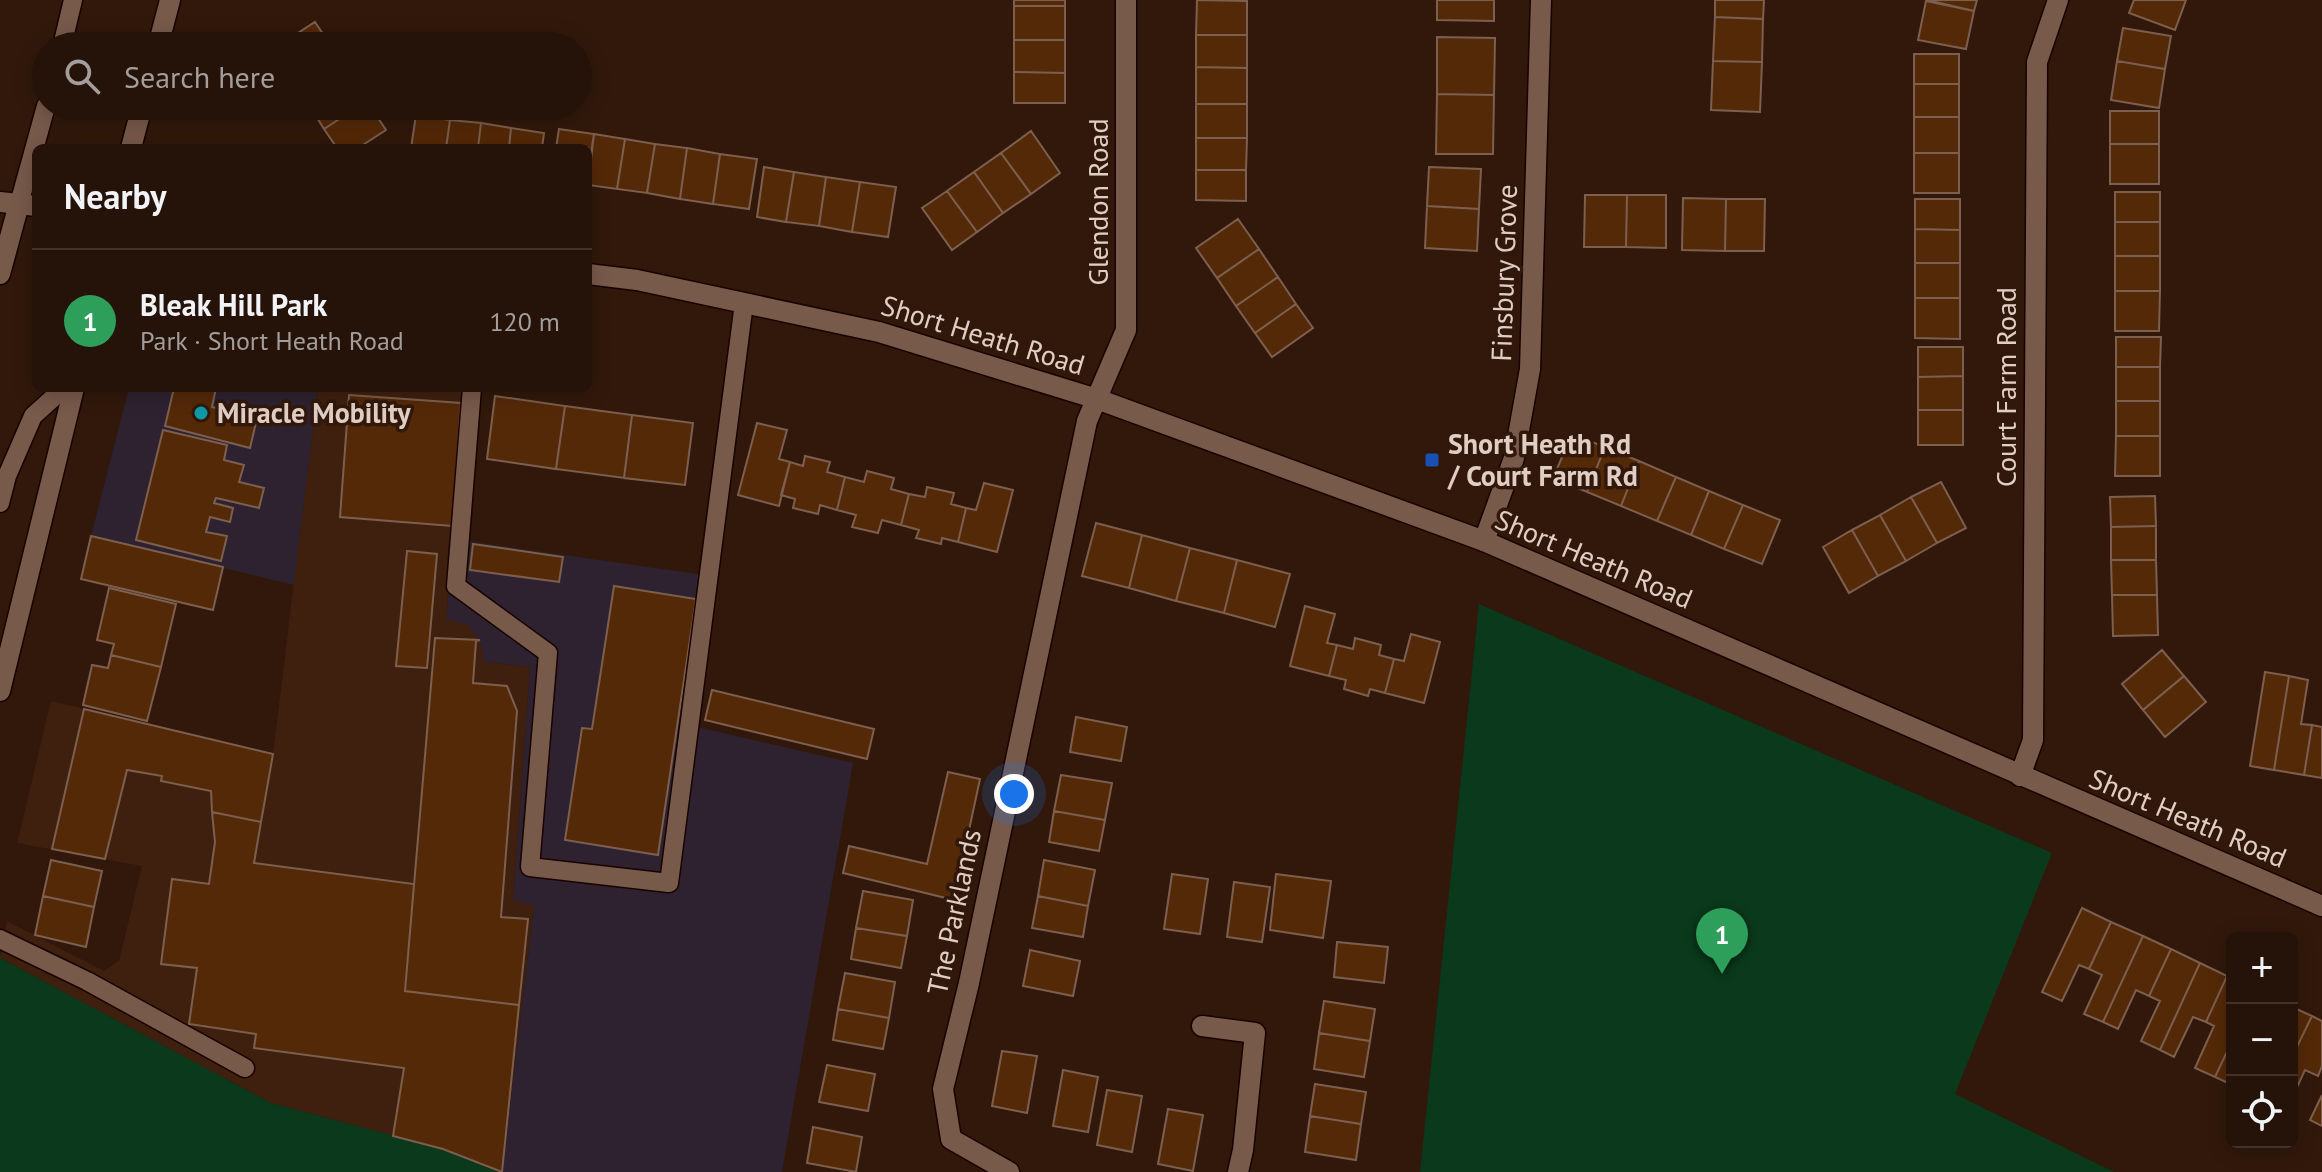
<!DOCTYPE html>
<html lang="en">
<head>
<meta charset="utf-8">
<style>
	body { margin:0; font-family:"PT Sans",sans-serif; background:#312016; color:#f1f3f6 }
	.controls { position:absolute; right:24px; bottom:24px; display:grid; overflow:hidden; border-radius:12px; box-shadow:0 4px 20px #0003 }
	.controls button { width:72px; height:72px; display:grid; place-items:center; padding:0; border:0; border-bottom:2px solid #423229; background:#251208; color:#f1f3f6; font:40px sans-serif }
	.you { position:absolute; left:1014px; top:794px; width:28px; height:28px; margin:-20px; border:6px solid #fff; border-radius:50%; background:#1a73e8; box-shadow:0 0 0 12px #1a73e833 }
	.badge { display:grid; place-items:center; width:52px; height:52px; border-radius:50%; background:#2563eb; color:#fff; font-size:26px; font-weight:700 }
	.pin { position:absolute; translate:-50% -66px; filter:drop-shadow(0 2px 4px #0008) }
	.pin::after { content:''; position:absolute; top:42px; width:28px; height:24px; background:inherit; clip-path:polygon(0 0,100% 0,50% 100%) }
	.list { margin:0; padding:0; list-style:none }
	h2 { display:flex; justify-content:space-between; align-items:center; height:104px; margin:0; padding:0 32px; font-size:34px }
	h2 small { font-size:26px; font-weight:400; color:#a39e9c }
	.list li { display:grid; grid-template-columns:52px 1fr auto; gap:24px; align-items:center; box-sizing:border-box; height:144px; padding:0 32px; border-top:2px solid #423229 }
	.list b { display:block; font-size:30px; white-space:nowrap }
	.list p { margin:0; font-size:26px; white-space:nowrap; color:#a39e9c }
	.list em { font-size:26px; font-style:normal; color:#a39e9c }
	.icon { flex:none; width:44px; height:44px; fill:none; stroke:currentColor; stroke-width:2; stroke-linecap:round; stroke-linejoin:round }
	.map { position:relative; flex:none; width:2322px; height:1172px; overflow:hidden }
	.search { position:absolute; background:#251208; box-shadow:0 4px 20px #0003; left:32px; top:32px; width:560px; height:88px; display:flex; align-items:center; gap:20px; box-sizing:border-box; padding:0 28px; border-radius:44px; color:#a39e9c; font-size:30px }
	.panel { position:absolute; background:#251208; box-shadow:0 4px 20px #0003; left:32px; top:144px; width:560px; height:248px; border-radius:12px }
	.map>svg:first-child { display:block }
	.commercial { fill:#2e2230 }
	.built { fill:#3f200f }
	.green { fill:#0a391b }
	.building { fill:#542908; stroke:#7c5f4e; stroke-width:2 }
	.lines { fill:none; stroke-linecap:round; stroke-linejoin:round }
	.service-casing { stroke:#180300; stroke-width:21 }
	.minor-casing { stroke:#180300; stroke-width:23 }
	.tertiary-casing { stroke:#180300; stroke-width:23 }
	.service { stroke:#785a4b; stroke-width:18 }
	.minor { stroke:#785a4b; stroke-width:20 }
	.tertiary { stroke:#785a4b; stroke-width:20 }
	.culture-dot { fill:#0f9aa8; stroke:#31180b; stroke-width:3 }
	.transit-dot { fill:#1a4fb4; stroke:#31180b; stroke-width:3 }
	.labels { text-anchor:middle; stroke-width:7; stroke-linejoin:round; paint-order:stroke }
	.street-label { font-size:28px; fill:#e0cec5; stroke:#31180b }
	.poi-label { font-size:28px; font-weight:bold; fill:#e0cec5; stroke:#31180b; text-anchor:start }
</style>
</head>
<body>
<div class="map">
<svg width="2322" height="1172" viewBox="0 0 2322 1172">
	<rect width="100%" height="100%" fill="#31180b"/>
	<!-- commercial -->
	<path class="commercial" d="M129,388H318L294,585L91,536Z
		M453,539L718,577L697,727L853,763L782,1172H502L534,907L513,900L530,667L484,662L480,640L446,619Z"/>
	<!-- built -->
	<path class="built" d="M318,388H463L446,619L468,625L480,640L484,662L530,667L513,900L534,906L502,1172L443,1149L271,1103L0,958L7,921L104,971L119,961L142,866L17,843L51,701L273,753Z"/>
	<!-- green -->
	<path class="green" d="M1479,604L2052,853L1955,1094L2114,1172H1420Z
		M0,958L271,1103L443,1149L498,1172H0Z"/>
	<!-- building -->
	<path class="building" d="M1014,0H1065V6H1014Z
		M1197,0L1247,1V35H1196Z
		M1437,0H1494V21L1437,20Z
		M1715,0H1764L1763,19L1715,17Z
		M1927,0H1977L1974,11Z
		M2134,0H2186L2175,30L2129,13Z
		M1926,1L1974,11L1966,49L1918,40Z
		M1014,6H1065V40H1014Z
		M1715,17L1763,19L1762,62L1713,61Z
		M315,22L331,46H278Z
		M2123,28L2171,36L2165,69L2117,61Z
		M1196,35H1247V68L1196,67Z
		M1437,37L1495,38L1494,95L1437,94Z
		M1014,40H1065V73L1014,72Z
		M1914,54H1959V84H1914Z
		M1713,61L1762,62L1760,112L1711,110Z
		M2117,61L2165,69L2159,108L2111,100Z
		M1196,67L1247,68V104H1196Z
		M1014,72L1065,73V103H1014Z
		M1914,84H1959V117H1914Z
		M1437,94L1494,95L1493,154H1436Z
		M1196,104H1247V138H1196Z
		M310,106H359L324,129Z
		M359,106H370L386,130L358,148H337L324,129Z
		M2110,111H2159V144H2110Z
		M416,115L450,120L446,148H411Z
		M1914,117H1959V153H1914Z
		M450,120L481,123L478,148H446Z
		M481,123L511,128L509,148H478Z
		M511,128L544,133L542,148H509Z
		M559,129L594,134L588,173V148H556Z
		M1031,131L1060,173L1031,194L1001,153Z
		M594,134L625,139L617,189L588,185Z
		M1196,138H1247L1246,170H1196Z
		M625,139L655,144L647,193L617,189Z
		M655,144L687,148L680,199L647,193Z
		M2110,144H2159V184H2110Z
		M687,148L720,154L713,204L680,199Z
		M1001,153L1031,194L1003,213L974,172Z
		M1914,153H1959V193H1914Z
		M720,154L757,159L749,209L713,204Z
		M764,167L794,172L786,222L757,217Z
		M1429,167L1481,169L1479,209L1427,206Z
		M1196,170H1246V201L1196,200Z
		M794,172L826,177L819,226L786,222Z
		M974,172L1003,213L977,232L947,191Z
		M826,177L860,182L852,232L819,226Z
		M860,182L896,187L888,237L852,232Z
		M947,191L977,232L952,250L922,208Z
		M2115,192H2160V222H2115Z
		M1585,195H1627L1626,247H1584Z
		M1627,195H1666V248L1626,247Z
		M1683,198L1726,199L1725,251L1682,250Z
		M1726,199H1765L1764,251H1725Z
		M1915,199H1960V230L1915,229Z
		M1427,206L1479,209L1477,251L1425,248Z
		M1238,219L1259,249L1217,278L1196,248Z
		M2115,222H2160V256H2115Z
		M1915,229L1960,230V263H1915Z
		M1259,249L1278,277L1236,306L1217,278Z
		M2115,256H2160V291H2115Z
		M1915,263H1960V298H1915Z
		M1278,277L1296,304L1255,333L1236,306Z
		M2115,291H2160L2159,331H2115Z
		M1915,298H1960V339L1915,338Z
		M1296,304L1313,328L1272,357L1255,333Z
		M2116,337H2161L2160,367H2116Z
		M1918,347H1963V376L1918,377Z
		M2116,367H2160V401H2116Z
		M1963,376V410H1918V377Z
		M174,388H216L212,407L257,418L250,448L165,426Z
		M349,395L461,403L452,526L340,517Z
		M495,396L565,406L556,469L487,459Z
		M2116,401H2160V436H2116Z
		M565,406L632,415L624,478L556,469Z
		M1918,410H1963V445H1918Z
		M632,415L693,423L685,485L624,478Z
		M757,423L787,430L779,459L790,462L779,506L738,495Z
		M163,430L227,445L224,460L244,465L239,482L264,488L259,508L216,498L214,503L233,508L230,522L210,517L206,532L227,536L221,561L136,540Z
		M1572,434L1605,447L1587,492L1553,478Z
		M2116,436H2160V476H2115Z
		M1605,447L1639,461L1621,506L1587,492Z
		M805,456L830,462L827,472L845,477L837,510L820,505L818,514L793,508L795,499L781,495L790,462L803,466Z
		M1639,461L1676,477L1657,521L1621,506Z
		M867,471L894,478L891,489L909,494L901,525L882,520L878,533L852,527L856,515L837,510L845,477L864,482Z
		M1676,477L1709,491L1691,535L1657,521Z
		M1941,482L1966,528L1937,543L1911,497Z
		M984,483L1013,490L997,552L958,542L966,508L976,510Z
		M927,487L954,493L951,504L966,508L958,542L942,538L941,544L916,538L919,530L901,525L909,494L925,497Z
		M1709,491L1743,505L1724,549L1691,535Z
		M2155,496L2156,526L2111,527L2110,497Z
		M1911,497L1937,543L1906,561L1880,515Z
		M1743,505L1780,520L1762,564L1724,549Z
		M1880,515L1906,561L1878,576L1852,530Z
		M1096,523L1142,535L1129,588L1082,576Z
		M2156,526V560H2111V527Z
		M1852,530L1878,576L1849,593L1823,547Z
		M1142,535L1190,548L1176,601L1129,588Z
		M91,536L223,567L213,610L81,579Z
		M473,544L563,557L559,582L470,570Z
		M1190,548L1237,560L1224,613L1176,601Z
		M407,551L437,554L427,668L396,666Z
		M1237,560L1290,574L1275,627L1224,613Z
		M2111,560H2156L2157,595H2112Z
		M614,586L696,599L658,855L565,840L582,728L592,729Z
		M109,588L176,604L161,667L111,655L114,644L97,640Z
		M2112,595H2157L2158,635L2113,636Z
		M1305,606L1335,614L1327,643L1337,645L1329,676L1290,666Z
		M1411,634L1440,642L1424,703L1385,693L1394,659L1404,661Z
		M435,638L480,640L476,641L473,683L507,686L517,711L501,917L528,919L519,1005L405,991Z
		M1355,638L1381,645L1379,655L1394,659L1385,693L1370,689L1368,696L1344,689L1346,680L1329,676L1337,645L1353,649Z
		M2162,650L2184,676L2143,710L2122,684Z
		M111,655L161,667L147,721L83,705L92,665L108,668Z
		M2265,672L2289,676L2274,770L2250,766Z
		M2184,676L2206,702L2165,737L2143,710Z
		M2289,676L2308,680L2301,724L2312,725L2304,775L2274,770Z
		M712,690L874,729L867,759L705,720Z
		M84,709L273,754L261,822L212,812L211,791L161,781L162,776L127,770L105,859L52,849Z
		M1076,717L1127,727L1121,761L1070,752Z
		M2312,725L2322,727V778L2304,775Z
		M948,772L980,779L954,900L843,873L849,846L927,864Z
		M1061,775L1112,783L1105,820L1054,811Z
		M1054,811L1105,820L1099,851L1049,842Z
		M212,812L261,822L254,863L414,884L405,991L519,1005L502,1172L443,1149L393,1136L404,1068L254,1048L256,1034L189,1024L197,968L161,964L172,879L209,884L215,842Z
		M51,860L102,871L94,907L43,896Z
		M1044,860L1095,870L1088,906L1038,896Z
		M1172,874L1208,879L1200,934L1164,929Z
		M1276,874L1331,881L1323,938L1270,930Z
		M1234,882L1270,887L1262,942L1227,937Z
		M863,891L913,900L907,936L856,928Z
		M43,896L94,907L86,947L35,935Z
		M1038,896L1088,906L1083,937L1032,928Z
		M2082,908L2111,922L2089,969L2079,965L2062,1001L2042,992Z
		M2111,922L2143,936L2103,1022L2084,1014L2102,975L2089,969Z
		M856,928L907,936L901,968L851,959Z
		M2143,936L2171,949L2149,996L2136,990L2118,1029L2103,1022Z
		M1337,942L1388,947L1384,983L1334,977Z
		M2171,949L2200,963L2160,1050L2141,1041L2160,1001L2149,996Z
		M1030,950L1080,961L1073,996L1023,986Z
		M2200,963L2227,976L2206,1022L2193,1017L2174,1057L2160,1050Z
		M845,973L895,982L889,1018L838,1009Z
		M2227,976L2232,978V1041L2215,1077L2195,1068L2214,1026L2206,1022Z
		M1324,1001L1375,1009L1370,1041L1319,1033Z
		M2292,1007L2312,1016L2292,1057Z
		M838,1009L889,1018L883,1049L833,1040Z
		M2312,1016L2322,1021V1066L2318,1076L2305,1070L2292,1098V1057Z
		M1319,1033L1370,1041L1364,1077L1314,1069Z
		M2232,1041V1079L2230,1084L2215,1077Z
		M1002,1051L1037,1056L1027,1113L992,1106Z
		M827,1065L875,1074L868,1111L819,1102Z
		M1063,1070L1098,1077L1088,1132L1053,1126Z
		M1315,1084L1366,1092L1361,1124L1310,1116Z
		M1107,1090L1142,1096L1132,1152L1097,1145Z
		M2322,1095V1126L2310,1120Z
		M1168,1109L1203,1115L1193,1171L1158,1164Z
		M1310,1116L1361,1124L1356,1160L1305,1152Z
		M813,1127L862,1137L856,1172L807,1163Z"/>
	<g class="lines">
		<defs>
			<path id="service" d="M62,46L73,0
				M19,204L46,106
				M472,388L456,586L548,653L530,867L669,883L744,303
				M0,503L7,476L33,416L64,388
				M0,939L87,981L245,1068"/>
			<path id="minor" d="M158,46L170,0
				M131,148L142,106
				M0,274L19,204
				M1484,541L1514,458L1530,369L1541,0
				M0,691L74,388
				M2020,776L2033,740L2037,62L2058,0
				M1202,1026L1255,1033L1243,1150L1238,1172
				M1009,1172L951,1139L943,1089L969,983L1087,421L1126,330V0"/>
			<path id="tertiary" d="M0,202L36,206
				M588,274L637,280L879,332L1097,399L1484,541L2322,906"/>
		</defs>
		<!-- service casing -->
		<use href="#service" class="service-casing"/>
		<!-- minor casing -->
		<use href="#minor" class="minor-casing"/>
		<!-- tertiary casing -->
		<use href="#tertiary" class="tertiary-casing"/>
		<!-- service -->
		<use href="#service" class="service"/>
		<!-- minor -->
		<use href="#minor" class="minor"/>
		<!-- tertiary -->
		<use href="#tertiary" class="tertiary"/>
	</g>
	<!-- markers -->
	<circle class="culture-dot" cx="201" cy="413" r="8"/>
	<rect class="transit-dot" x="1424" y="452" width="16" height="16" rx="4"/>
	<g class="labels">
		<!-- street labels -->
		<g class="street-label">
			<text transform="translate(1098 202) rotate(-90)" y="10">Glendon Road</text>
			<text transform="translate(1504 273) rotate(-88)" y="10">Finsbury Grove</text>
			<text transform="translate(983 335) rotate(17)" y="10">Short Heath Road</text>
			<text transform="translate(2006 387) rotate(-90)" y="10">Court Farm Road</text>
			<text transform="translate(1594 559) rotate(23)" y="10">Short Heath Road</text>
			<text transform="translate(2188 818) rotate(23)" y="10">Short Heath Road</text>
			<text transform="translate(954 912) rotate(-78)" y="10">The Parklands</text>
		</g>
		<!-- poi labels -->
		<g class="poi-label">
			<text x="217" y="423">Miracle Mobility</text>
			<text x="1448" y="454">Short Heath Rd<tspan x="1448" dy="32">/ Court Farm Rd</tspan></text>
		</g>
	</g>
</svg>
<div class="controls">
<button>+</button>
<button>−</button>
<button><svg class="icon" aria-label="locate" viewBox="0 0 24 24"><circle cx="12" cy="12" r="6"/><path d="M12 2v4M12 18v4M2 12h4M18 12h4"/></svg></button>
</div>
<div class="you"></div>
<div class="pin badge" style="left:1722px;top:974px;background:#2e9e5b">1</div>
<div class="search"><svg class="icon" aria-label="search" viewBox="0 0 24 24"><circle cx="10" cy="10" r="6"/><path d="M15 15l6 6"/></svg>Search here</div>
<section class="panel">
<h2>Nearby<small></small></h2>
<ul class="list">
<li><span class="badge" style="background:#2e9e5b">1</span><div><b>Bleak Hill Park</b><p>Park · Short Heath Road</p></div><em>120 m</em></li>
</ul>
</section>
</div>
</body>
</html>
